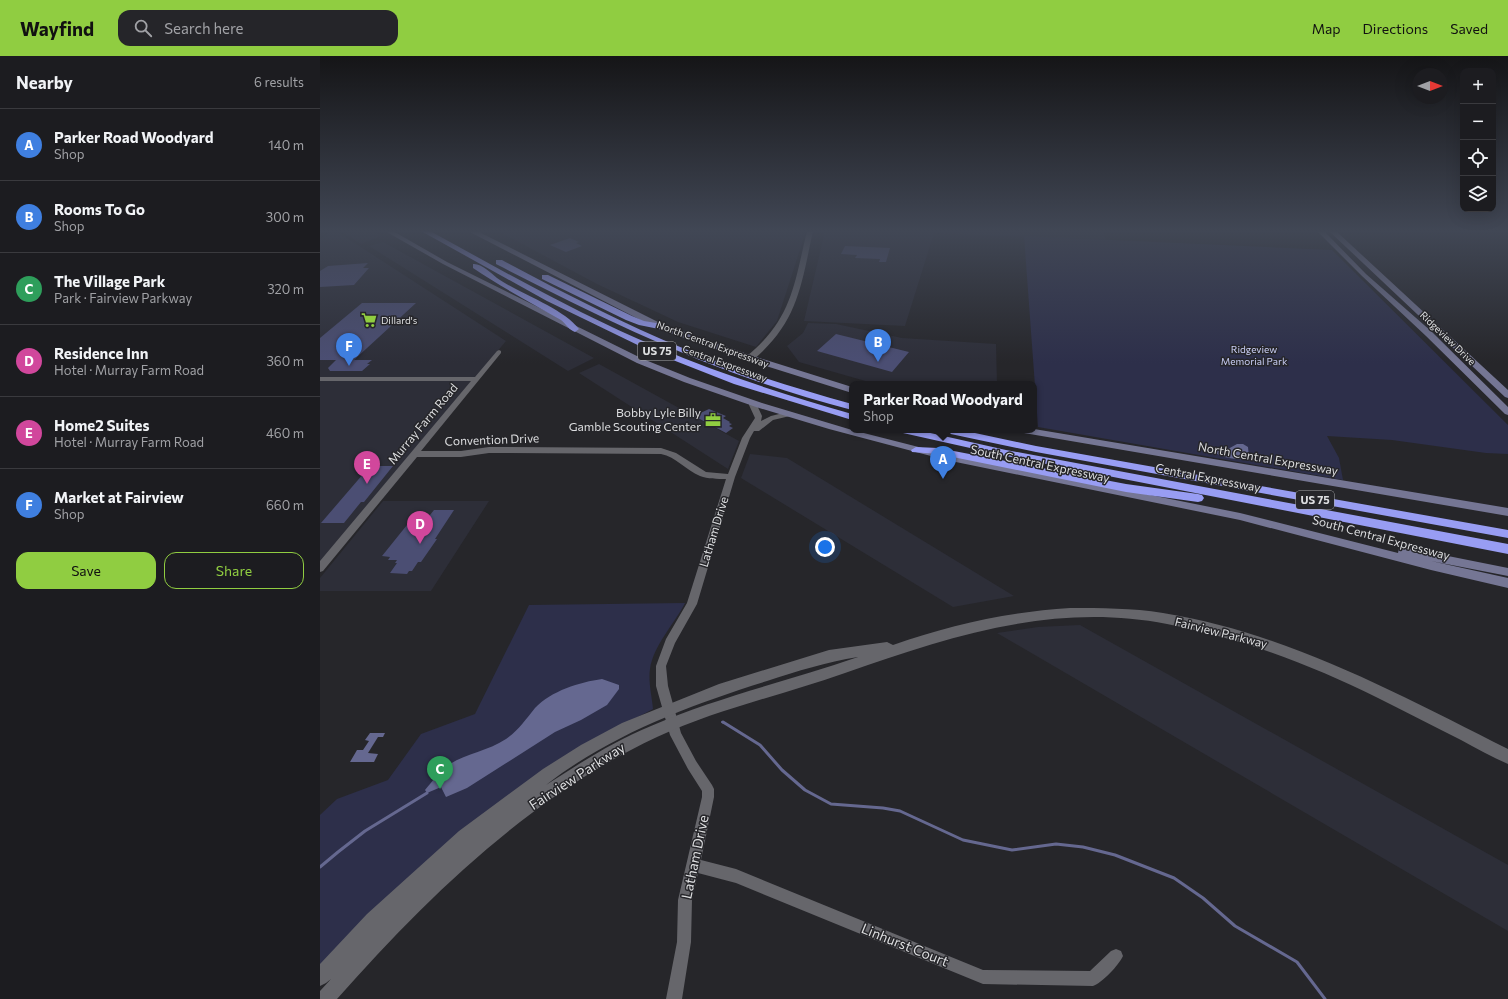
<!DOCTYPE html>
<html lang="en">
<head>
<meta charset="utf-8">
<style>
	body { margin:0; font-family:Commissioner,sans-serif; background:#252529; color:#f1f3f6 }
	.controls { position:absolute; right:12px; top:12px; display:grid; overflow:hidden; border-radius:8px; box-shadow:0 4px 16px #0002 }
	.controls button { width:36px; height:36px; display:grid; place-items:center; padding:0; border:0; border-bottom:1px solid #3a3a3e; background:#1c1c20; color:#f1f3f6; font:20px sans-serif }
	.compass { position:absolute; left:1092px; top:12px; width:36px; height:36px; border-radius:50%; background:#1c1c20; box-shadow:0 4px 16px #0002; rotate:90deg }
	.you { position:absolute; left:505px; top:491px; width:14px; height:14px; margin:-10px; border:3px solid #fff; border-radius:50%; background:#1a73e8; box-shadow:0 0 0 6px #1a73e833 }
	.badge { display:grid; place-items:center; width:26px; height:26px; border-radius:50%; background:#90cd41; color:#fff; font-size:13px; font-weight:700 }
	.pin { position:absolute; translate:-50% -33px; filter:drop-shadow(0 1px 2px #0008) }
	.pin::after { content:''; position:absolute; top:21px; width:14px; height:12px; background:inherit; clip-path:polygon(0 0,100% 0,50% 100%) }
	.popup { position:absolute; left:529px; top:325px; width:188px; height:52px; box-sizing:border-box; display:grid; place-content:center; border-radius:8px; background:#1c1c20; filter:drop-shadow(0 1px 3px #0005); font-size:13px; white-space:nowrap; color:#a0a1a5 }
	.popup b { font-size:15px; color:#f1f3f6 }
	.popup::after { content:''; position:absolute; left:50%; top:100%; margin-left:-8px; border:8px solid transparent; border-top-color:#1c1c20 }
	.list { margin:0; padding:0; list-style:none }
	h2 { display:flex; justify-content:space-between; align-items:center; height:52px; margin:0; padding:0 16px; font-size:17px }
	h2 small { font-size:13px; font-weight:400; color:#a0a1a5 }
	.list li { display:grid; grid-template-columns:26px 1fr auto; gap:12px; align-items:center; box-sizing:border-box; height:72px; padding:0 16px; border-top:1px solid #3a3a3e }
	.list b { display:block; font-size:15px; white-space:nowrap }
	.list p { margin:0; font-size:13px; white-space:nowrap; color:#a0a1a5 }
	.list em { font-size:13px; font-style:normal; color:#a0a1a5 }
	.actions { display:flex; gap:8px; padding:12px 16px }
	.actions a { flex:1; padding:9px 0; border:1px solid #90cd41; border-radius:12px; text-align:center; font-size:14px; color:#90cd41 }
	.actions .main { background:#90cd41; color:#111 }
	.icon { flex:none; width:22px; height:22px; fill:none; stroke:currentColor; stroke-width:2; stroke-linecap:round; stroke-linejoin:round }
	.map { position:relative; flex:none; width:1188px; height:943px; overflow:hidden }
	header { display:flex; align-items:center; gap:24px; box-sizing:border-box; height:56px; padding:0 20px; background:#90cd41; color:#111 }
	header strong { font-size:19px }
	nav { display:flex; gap:22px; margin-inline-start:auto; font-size:14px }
	.search { width:280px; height:36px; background:#252529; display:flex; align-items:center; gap:10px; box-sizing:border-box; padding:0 14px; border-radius:12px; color:#a0a1a5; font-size:15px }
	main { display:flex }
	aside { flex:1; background:#1c1c20 }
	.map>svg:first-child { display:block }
	.built { fill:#2d2e38 }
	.green { fill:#2d2f4a }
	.water { fill:#656890 }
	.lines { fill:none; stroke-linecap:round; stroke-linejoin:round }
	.stream-far1 { stroke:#656890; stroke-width:2 }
	.stream { stroke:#656890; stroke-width:3 }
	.building { fill:#4b4e73 }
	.minor { fill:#66666b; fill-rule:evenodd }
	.tertiary { fill:#66666b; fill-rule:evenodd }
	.secondary { fill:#757694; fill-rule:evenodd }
	.motorway { fill:#989df3; fill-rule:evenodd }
	.labels { text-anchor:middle; stroke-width:3; stroke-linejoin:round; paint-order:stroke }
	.far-poi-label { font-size:10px; fill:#dddee0; stroke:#26262a; text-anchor:start }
	.far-street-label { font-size:10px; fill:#dddee0; stroke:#26262a }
	.far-park-label { font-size:10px; fill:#c9cef5; stroke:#26262a }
	.shield { fill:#26262a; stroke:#a6a7a9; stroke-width:1 }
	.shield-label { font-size:11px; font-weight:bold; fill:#dddee0 }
	.poi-label { font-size:12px; fill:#dddee0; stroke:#26262a; text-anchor:end }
	.street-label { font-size:12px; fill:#dddee0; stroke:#26262a }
	.near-street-label { font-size:14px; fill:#dddee0; stroke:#26262a }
</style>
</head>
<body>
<header>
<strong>Wayfind</strong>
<div class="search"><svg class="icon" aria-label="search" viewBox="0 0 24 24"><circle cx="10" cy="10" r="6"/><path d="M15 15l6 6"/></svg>Search here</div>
<nav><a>Map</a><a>Directions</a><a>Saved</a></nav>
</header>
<main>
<aside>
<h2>Nearby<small>6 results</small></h2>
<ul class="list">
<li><span class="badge" style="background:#3f7fe0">A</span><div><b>Parker Road Woodyard</b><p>Shop</p></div><em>140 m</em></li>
<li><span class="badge" style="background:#3f7fe0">B</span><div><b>Rooms To Go</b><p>Shop</p></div><em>300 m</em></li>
<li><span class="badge" style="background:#2e9e5b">C</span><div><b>The Village Park</b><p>Park · Fairview Parkway</p></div><em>320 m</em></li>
<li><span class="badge" style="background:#d1479c">D</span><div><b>Residence Inn</b><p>Hotel · Murray Farm Road</p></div><em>360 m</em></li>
<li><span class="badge" style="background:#d1479c">E</span><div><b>Home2 Suites</b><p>Hotel · Murray Farm Road</p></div><em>460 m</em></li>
<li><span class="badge" style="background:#3f7fe0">F</span><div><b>Market at Fairview</b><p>Shop</p></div><em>660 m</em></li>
</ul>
<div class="actions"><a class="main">Save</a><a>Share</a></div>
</aside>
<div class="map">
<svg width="1188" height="943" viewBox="0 0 1188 943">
	<rect width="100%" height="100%" fill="#26262a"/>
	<!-- built -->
	<path class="built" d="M12,175H16L186,285L0,509V183Z
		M21,175H54L61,180L41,188Z
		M178,175H486L457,265L436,291L358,266L277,228Z
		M505,175H783L786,184L614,177L585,270L484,265Z
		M63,186L274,302L248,315L49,190Z
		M488,267L516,268L582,282L676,288L677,328H556L479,306L467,290L483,277Z
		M279,308L419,385L408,413L259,317Z
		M430,398L467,402L694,540L633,551L421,422Z
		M63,445H169L111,535H0V522Z
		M760,569L1188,809V875L677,577L718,571Z"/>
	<!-- green -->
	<path class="green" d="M704,180L1012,194L1188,369V398L1166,397L1072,384L1007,380L1019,402L1023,424L718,371Z
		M365,547C355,567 333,590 330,613C328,625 332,641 333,653L250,697L0,914V759L17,743L68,724L101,678L155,658L209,549Z"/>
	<!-- water -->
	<path class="water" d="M917,388H923L928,391L929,402C921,405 899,402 894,395L897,393H908Z
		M282,623L299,629V633L287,649L261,664L235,676L147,732L126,741L121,731L107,737L105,734C112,726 120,714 130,708C147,697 168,695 186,683C198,675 206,663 215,652C231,635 260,626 282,623Z
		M50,677H65L63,681H58L48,697L58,698L54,706H30L37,694H43L49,685L45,684Z"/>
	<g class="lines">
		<!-- stream-far1 -->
		<path class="stream-far1" d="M402,666L404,667"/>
		<!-- stream -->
		<path class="stream" d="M403,666L440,689L462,714L485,734L511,748L563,752L580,755L643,784L692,794L736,788L763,791L795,799L854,822L883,842L915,870L977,906L1005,943
			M0,811L18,796L45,775L107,737"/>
	</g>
	<!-- building -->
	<path class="building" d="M250,182L259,186L256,187L262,190L246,196L230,189Z
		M525,190L570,192L566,206H559L560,203L535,202L537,199L521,198Z
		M48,207L43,212H49L34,229L0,231V215L8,210Z
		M42,247H96L34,304H52L47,308H50L42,315H10L8,312L16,304H0V282Z
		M516,278L589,296L572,316L497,295Z
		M389,353L406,360L403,362L410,366L409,367L412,368L409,370L413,372L406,377L374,360Z
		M50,410H73L44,446H41L24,467H1Z
		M114,454H134L115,483H117L101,506H98L92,515H89L87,518L70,517L77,507H75L77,504H68L70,501L62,500L91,464H106Z"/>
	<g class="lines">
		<!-- minor -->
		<path class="minor" d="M179,294L181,295V297L101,395H141L169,391L341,392L356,397L386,416L408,418L422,382L435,362L429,349V345H435L436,347L442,360L441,365L451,360L467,356L471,358L470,360L453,364L439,375H434L430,382L415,421L377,548L355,587L346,610L348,630L361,677L376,705L392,729L394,733V741L381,804L416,813L663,914L770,915L791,895L796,893L801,895L803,900C799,909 782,927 773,930L663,928L416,827L378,817L372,844L371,886L362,943H346L357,886L358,844L382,741V735L368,713L350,679L336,630V610L346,583L367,547L406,423C397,423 388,423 380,420C366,414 356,401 341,398L169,397L141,401H97L3,515L0,516V505L151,325H0V321H155L177,295Z"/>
		<!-- tertiary -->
		<path class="tertiary" d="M487,175H493C481,230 478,266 433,304H427L426,302L427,300C472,263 474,229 487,175Z
			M750,552C781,552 812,552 843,557C967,577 1078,638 1188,693V708C1172,701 1156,692 1141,684C1113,670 1086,656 1058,642C991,609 921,582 847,568C734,546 630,580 525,617C463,639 397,653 337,681C211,740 108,840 17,943H0V935L11,923L6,927L0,930V908L47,858L139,775L223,713L261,689L302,667L399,628L509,594L567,586L573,589C630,569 688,556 750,552ZM538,601C469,625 398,641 331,670C294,685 260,707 226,729C290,679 370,649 447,625C478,615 506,606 538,601Z"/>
		<!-- secondary -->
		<path class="secondary" d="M65,175H73L127,206L323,303L370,322L442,347L532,374L626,398L920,457L1078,497L1079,492L1083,491L1188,512V520L1111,505L1188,522V532L1111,514L920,464L626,404L509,373L436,351L364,326L317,307L123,208Z
			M148,175H157L342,268L433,300L532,331V337L427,304L336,272Z
			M997,175H1004L1046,218L1112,276L1188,351V359L1185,358L1106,280L1042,220Z
			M1009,175H1016L1188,334V342L1185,341Z
			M714,373L1188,452V460L704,377L699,374Z"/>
		<!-- motorway -->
		<path class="motorway" d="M101,175H110C185,216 258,258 337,291C400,318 466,339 532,358V364L414,328L330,295L227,245Z
			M176,204H182C242,236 302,267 365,293C419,315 476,332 532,348V354C405,322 292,268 176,208Z
			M153,208C161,207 171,217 177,222C200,238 243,252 259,273L255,276C249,274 246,268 241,264C211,247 181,231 153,212Z
			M222,219H228L312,260L324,265L342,268L343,270L339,273L319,269L306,264L222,223Z
			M578,374H597L686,394L1188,488V498L686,400L583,377Z
			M621,374H641L716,390L1188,474V482L716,396L626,377Z
			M596,391L618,392L806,428L878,438L882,439L884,442L882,445L878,446L806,436L618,398L592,396L591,394Z"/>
	</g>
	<!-- sky -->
	<linearGradient id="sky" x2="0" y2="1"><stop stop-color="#151517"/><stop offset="0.57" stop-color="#414755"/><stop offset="1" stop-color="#414755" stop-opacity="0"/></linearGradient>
	<rect width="1188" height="307" fill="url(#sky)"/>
	<!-- icons -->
	<defs>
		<symbol id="supermarket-bare" viewBox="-9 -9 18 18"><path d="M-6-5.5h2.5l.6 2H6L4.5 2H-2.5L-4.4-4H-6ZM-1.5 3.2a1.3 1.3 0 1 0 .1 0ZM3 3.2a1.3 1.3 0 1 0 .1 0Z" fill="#90cd41" stroke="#26262a" stroke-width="2.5" paint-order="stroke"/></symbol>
		<symbol id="office-bare" viewBox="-9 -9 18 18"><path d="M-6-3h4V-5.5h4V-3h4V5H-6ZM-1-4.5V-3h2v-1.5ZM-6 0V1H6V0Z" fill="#90cd41" stroke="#26262a" stroke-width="2.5" paint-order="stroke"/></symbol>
	</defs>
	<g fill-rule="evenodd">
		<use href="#supermarket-bare" x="38" y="253" width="22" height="22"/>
		<use href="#office-bare" x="382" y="353" width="22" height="22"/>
	</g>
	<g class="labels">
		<!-- far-poi labels -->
		<g class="far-poi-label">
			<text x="61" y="268">Dillard's</text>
		</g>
		<!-- far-street labels -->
		<g class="far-street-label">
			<text transform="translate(1128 282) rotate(44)" y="4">Ridgeview Drive</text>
			<text transform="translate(393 288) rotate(20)" y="4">North Central Expressway</text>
			<text transform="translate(405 307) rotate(20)" y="4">Central Expressway</text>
		</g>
		<!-- far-park labels -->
		<g class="far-park-label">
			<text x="934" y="297">Ridgeview<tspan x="934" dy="12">Memorial Park</tspan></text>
		</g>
		<!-- shield labels -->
		<g class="shield">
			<rect x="318" y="286" width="38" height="18" rx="3"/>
			<rect x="976" y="435" width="38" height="18" rx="3"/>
		</g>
		<g class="shield-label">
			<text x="337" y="299">US 75</text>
			<text x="995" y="448">US 75</text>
		</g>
		<!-- poi labels -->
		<g class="poi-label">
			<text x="381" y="361">Bobby Lyle Billy<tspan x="381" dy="14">Gamble Scouting Center</tspan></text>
		</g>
		<!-- street labels -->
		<g class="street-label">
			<text transform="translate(103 368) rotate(-50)" y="4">Murray Farm Road</text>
			<text transform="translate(172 384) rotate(-2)" y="4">Convention Drive</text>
			<text transform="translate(948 403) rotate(10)" y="4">North Central Expressway</text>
			<text transform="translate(720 408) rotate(12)" y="4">South Central Expressway</text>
			<text transform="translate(888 422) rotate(11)" y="4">Central Expressway</text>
			<text transform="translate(394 476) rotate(-73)" y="4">Latham Drive</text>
			<text transform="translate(1061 482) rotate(15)" y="4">South Central Expressway</text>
			<text transform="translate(901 577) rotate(14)" y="4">Fairview Parkway</text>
		</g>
		<!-- near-street labels -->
		<g class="near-street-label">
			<text transform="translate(257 720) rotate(-33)" y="5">Fairview Parkway</text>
			<text transform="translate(375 801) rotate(-78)" y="5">Latham Drive</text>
			<text transform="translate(585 889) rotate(22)" y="5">Linhurst Court</text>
		</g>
	</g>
</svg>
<div class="controls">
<button>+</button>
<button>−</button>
<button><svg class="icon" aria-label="locate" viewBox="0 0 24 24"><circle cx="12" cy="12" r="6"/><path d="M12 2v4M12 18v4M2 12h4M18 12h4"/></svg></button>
<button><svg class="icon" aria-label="layers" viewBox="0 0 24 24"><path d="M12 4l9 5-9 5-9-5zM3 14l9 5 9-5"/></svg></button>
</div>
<svg class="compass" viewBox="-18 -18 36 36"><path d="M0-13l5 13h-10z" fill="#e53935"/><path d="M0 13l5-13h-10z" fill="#a0a1a5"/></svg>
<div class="you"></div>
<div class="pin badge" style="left:623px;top:423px;background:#3f7fe0">A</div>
<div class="popup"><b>Parker Road Woodyard</b>Shop</div>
<div class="pin badge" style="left:558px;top:306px;background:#3f7fe0">B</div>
<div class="pin badge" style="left:120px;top:733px;background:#2e9e5b">C</div>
<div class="pin badge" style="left:100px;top:488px;background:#d1479c">D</div>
<div class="pin badge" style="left:47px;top:428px;background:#d1479c">E</div>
<div class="pin badge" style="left:29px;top:310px;background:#3f7fe0">F</div>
</div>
</main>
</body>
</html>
